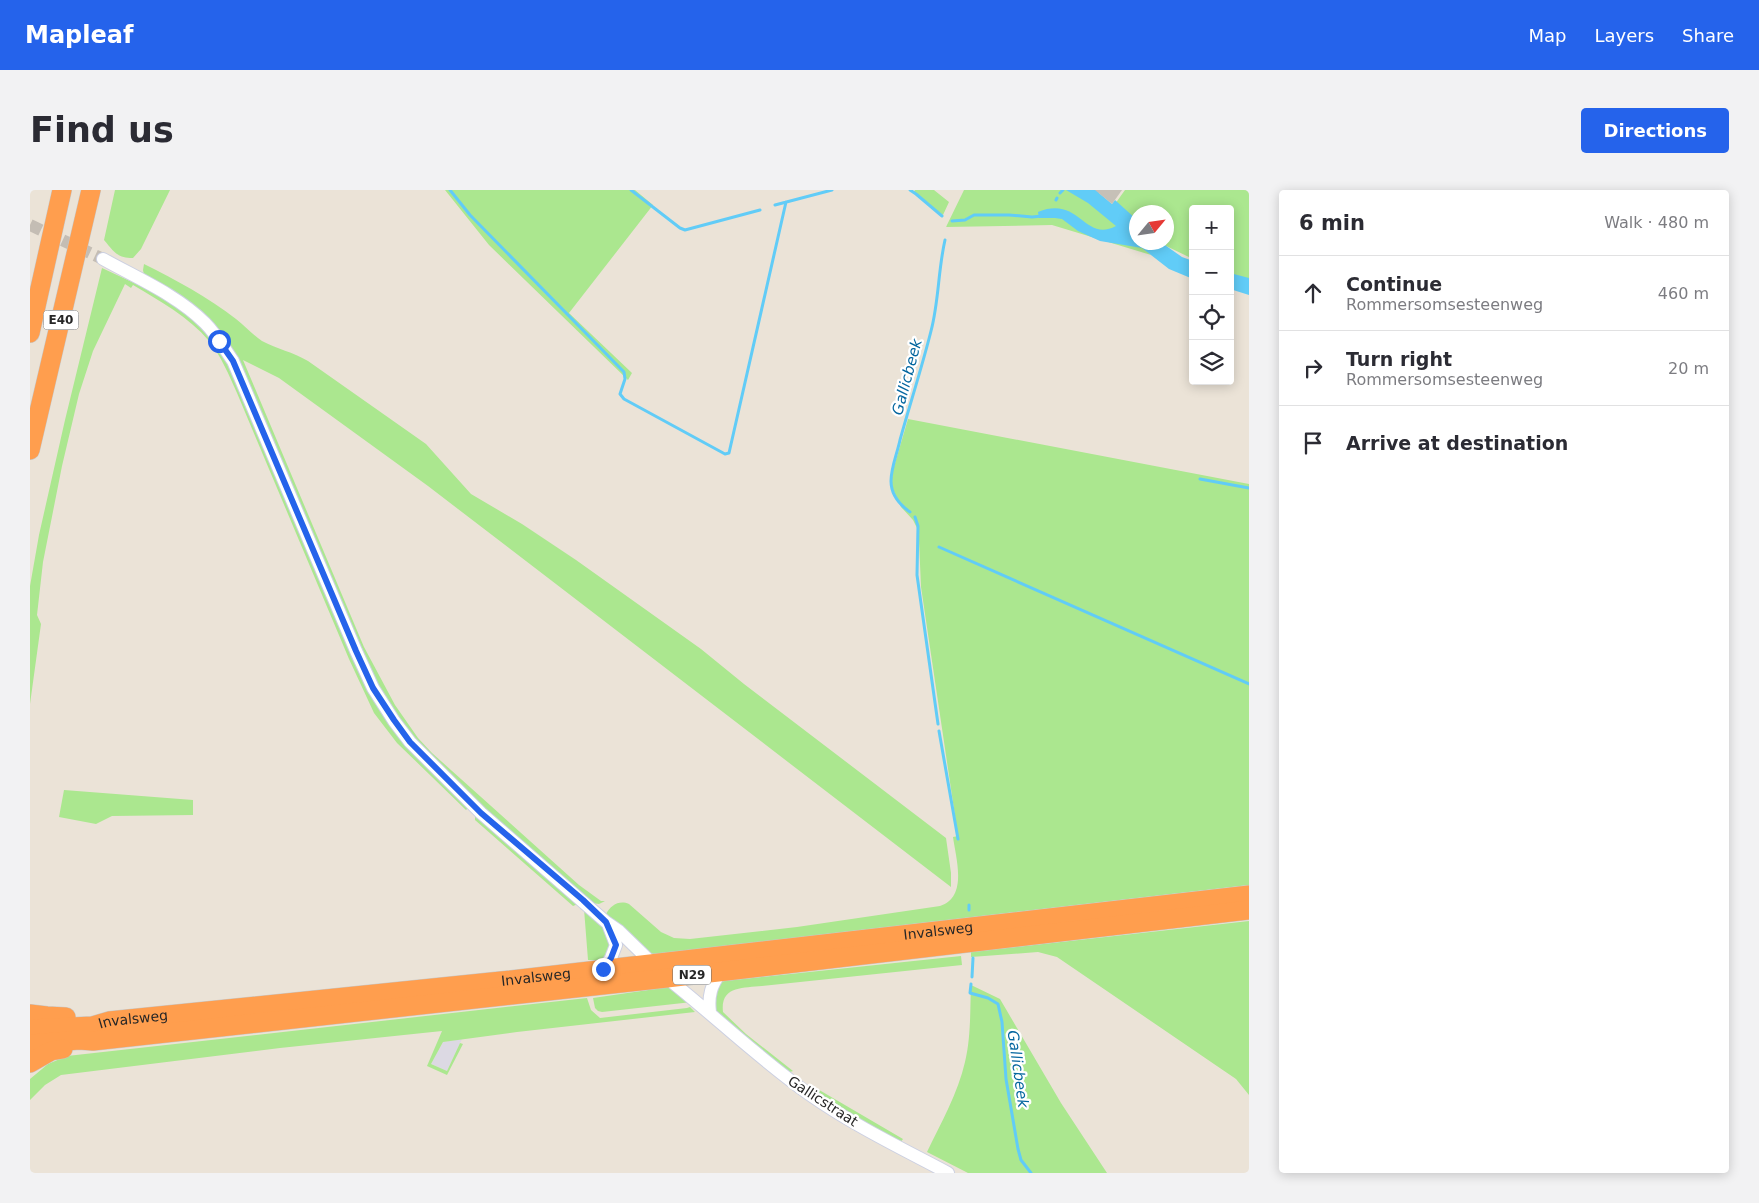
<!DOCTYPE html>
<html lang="en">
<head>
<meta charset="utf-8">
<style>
	body { margin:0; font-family:"DejaVu Sans",sans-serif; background:#f2f2f3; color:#2b2b33 }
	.controls { position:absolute; right:15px; top:15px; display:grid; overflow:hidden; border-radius:5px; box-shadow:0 2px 12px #0003 }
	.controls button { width:45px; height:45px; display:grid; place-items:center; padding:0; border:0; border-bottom:1px solid #e1e1e2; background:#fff; color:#2b2b33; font:25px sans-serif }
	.compass { position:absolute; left:1099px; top:15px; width:45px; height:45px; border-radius:50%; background:#fff; box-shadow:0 2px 12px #0003; rotate:61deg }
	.stop { position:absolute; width:15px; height:15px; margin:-11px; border:4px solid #2563eb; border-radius:50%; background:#fff }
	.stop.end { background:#2563eb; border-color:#fff; box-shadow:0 1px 5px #0008 }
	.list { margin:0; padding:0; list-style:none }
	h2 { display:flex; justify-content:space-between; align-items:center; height:65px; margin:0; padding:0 20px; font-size:21px }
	h2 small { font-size:16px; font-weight:400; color:#7c7c81 }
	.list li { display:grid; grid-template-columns:32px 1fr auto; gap:15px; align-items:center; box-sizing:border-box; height:75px; padding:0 20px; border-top:1px solid #e1e1e2 }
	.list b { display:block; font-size:19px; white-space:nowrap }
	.list p { margin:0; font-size:16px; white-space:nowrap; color:#7c7c81 }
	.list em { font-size:16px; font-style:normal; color:#7c7c81 }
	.icon { flex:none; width:28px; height:28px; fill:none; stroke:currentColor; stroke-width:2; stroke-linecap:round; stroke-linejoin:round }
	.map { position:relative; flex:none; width:1219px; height:983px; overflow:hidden; border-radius:5px }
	header { display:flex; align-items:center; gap:30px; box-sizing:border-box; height:70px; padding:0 25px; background:#2563eb; color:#fff }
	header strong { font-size:24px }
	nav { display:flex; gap:28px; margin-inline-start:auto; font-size:18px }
	.intro { display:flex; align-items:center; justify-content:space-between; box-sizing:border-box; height:120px; padding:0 30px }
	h1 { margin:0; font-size:35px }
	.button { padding:12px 22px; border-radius:5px; background:#2563eb; color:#fff; font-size:18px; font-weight:700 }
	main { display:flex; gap:30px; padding:0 30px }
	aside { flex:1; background:#fff; border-radius:5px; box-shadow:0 2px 12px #0003 }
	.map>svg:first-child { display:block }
	.industrial { fill:#dcd9e3 }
	.green { fill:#abe78f }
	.water { fill:#61ccf7 }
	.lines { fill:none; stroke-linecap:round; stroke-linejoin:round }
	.stream { stroke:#61ccf7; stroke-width:3 }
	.building { fill:#c6c0b7 }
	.minor-tunnel { stroke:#c4bdb4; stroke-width:12; stroke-dasharray:12 6; stroke-linecap:butt }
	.minor-casing { stroke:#ccd0e2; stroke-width:14 }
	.highway-casing { stroke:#c7c7c7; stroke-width:20 }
	.minor { stroke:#fff; stroke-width:12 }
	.highway { stroke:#ff9e4e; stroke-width:19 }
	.route { stroke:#2563eb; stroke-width:6 }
	.labels { text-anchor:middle; stroke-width:4.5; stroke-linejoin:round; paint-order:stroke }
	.shield { fill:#fff; stroke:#686868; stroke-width:1 }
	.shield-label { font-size:12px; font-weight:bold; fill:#272727 }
	.street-label { font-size:14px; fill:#272727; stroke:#fff }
	.water-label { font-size:15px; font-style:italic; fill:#04669f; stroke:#fff }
</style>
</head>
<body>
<header>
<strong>Mapleaf</strong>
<nav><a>Map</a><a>Layers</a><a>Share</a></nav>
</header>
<div class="intro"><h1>Find us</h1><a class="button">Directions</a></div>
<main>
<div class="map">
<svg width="1219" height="983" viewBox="0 0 1219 983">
	<rect width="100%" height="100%" fill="#ebe3d7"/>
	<!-- industrial -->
	<path class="industrial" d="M432,849L417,881L401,874L413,852Z"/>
	<!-- green -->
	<path class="green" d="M85,0H140L111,59L103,68C87,68 84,62 74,50Z
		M415,0H605L623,15L539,123L602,183L598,190L459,55Z
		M885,0H904L919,12L913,25L883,3Z
		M934,0H1037L1059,12L1079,27L1121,65L1022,35L916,37Z
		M1095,0H1219V90L1200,86V19H1163V69L1130,53L1136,52V22H1106V35L1085,14Z
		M114,74C146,90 178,107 206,129C215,136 223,145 232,151C247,159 263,162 278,171L396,254L441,304L492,334L546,370L671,459L714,494L916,648L921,683V697L398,296L249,188L213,170L334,457L365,515L388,548L402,563L549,695L571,711H575L569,714L562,713L452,616L377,541L343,489L207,170L114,85L113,80Z
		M72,78L132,106L170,134L200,175L342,505L438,618L436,620L367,553L344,523L319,469L207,203C199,185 191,166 179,151C159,127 130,111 103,95L101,98L95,94L63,161L49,204L32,276L13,372L7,425L11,434L0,514V396L9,345L35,230Z
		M878,229L1219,294V695L623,764L616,761L576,724C581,715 589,710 599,714L631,742L644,748L660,749L767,737L910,716C938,707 926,669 923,647L928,646L891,397L889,351L887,338L883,330L871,317L861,295L863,280Z
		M34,600L163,610V625L82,626L66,634L29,627Z
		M448,626L548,714L543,716L445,630V627Z
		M554,719L572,734L581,752L574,770H558Z
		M1219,731V905L1206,889L1027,767L1008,762L941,767V762Z
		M931,766L932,775L732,796C713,798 690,796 693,822L716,844L763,881L757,883L686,821L685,803L687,795L694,791Z
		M941,795L970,809L1031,913L1077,983H938L897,962C911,933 928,903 935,872C941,848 940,820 941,795Z
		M639,797L662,812L572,822L568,821L565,818L563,808Z
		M557,808L561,820L570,828L657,818L660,817L665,822L487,842L413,852L401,874L417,881L430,853L433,854L417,885L397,876L412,841L250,858L31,885L15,895L0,910V889L18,874L37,866Z
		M779,894L873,949L870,953L783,902L779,898Z"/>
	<!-- water -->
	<path class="water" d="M1036,0H1069V3L1082,14L1085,10L1106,29V52L1132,53L1152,67L1163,71V89L1139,79L1112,58L1070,51L1048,41L1032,29L1025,28H1009L1008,22C1050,5 1054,53 1086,36L1058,13Z
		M1200,83L1219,88V105L1200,99Z"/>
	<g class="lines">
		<!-- stream -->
		<path class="stream" d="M420,0L440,25L594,182L595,189L590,204L594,209L695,264L699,263L756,12
			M601,0L650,38L655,40L730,20
			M880,0L886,4L912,26
			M1030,3L1033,0
			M1026,10L1027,8
			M745,15L802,0
			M922,31L935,30L944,25H979L1002,27L1012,26
			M1170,289L1219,298
			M880,322C870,315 861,305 861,291C861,278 867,264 870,250C880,214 892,177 901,141C909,111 908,80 915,50
			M885,327L888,336L887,385L908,534
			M909,357L1219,494
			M909,541L928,649
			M939,715V720
			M942,787L943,768
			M941,794L940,803L958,808L968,814L972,832L976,889L988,959L991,970L1001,983"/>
	</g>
	<!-- building -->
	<path class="building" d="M1065,0H1092L1082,14Z"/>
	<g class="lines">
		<!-- minor-tunnel -->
		<path class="minor-tunnel" d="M0,35L73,69"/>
		<defs>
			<path id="minor" d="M73,69C107,88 147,105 175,133C186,144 194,158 203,171L326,461L343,498L364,531L380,552L451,623L576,732L589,741L623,774
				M573,779L581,768L586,755L578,734
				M637,788C685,826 729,869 779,904C823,935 871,958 918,983
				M680,822C678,806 681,795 691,782"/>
			<g id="highway">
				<path d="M0,143L32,0"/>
				<path d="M0,260L61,0"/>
				<path d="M0,824L17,826L36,827"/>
				<path id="s1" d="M0,839L62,836L79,831L471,791L1219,705"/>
				<path d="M0,854L49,850L63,851L637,788L1219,720"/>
				<path d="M0,873L21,861L33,859"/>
			</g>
		</defs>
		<!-- minor casing -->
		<use href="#minor" class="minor-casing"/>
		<!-- highway casing -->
		<use href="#highway" class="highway-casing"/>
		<!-- minor -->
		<use href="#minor" class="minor"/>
		<!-- highway -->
		<use href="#highway" class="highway"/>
	</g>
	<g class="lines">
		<!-- route -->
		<path class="route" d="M189,151L203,171L326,461L343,498L364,530L380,552L451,623L553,710L576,732L586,755L581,768L573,779"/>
	</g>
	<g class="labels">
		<!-- shield labels -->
		<g class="shield">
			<rect x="13.5" y="120.5" width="35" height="19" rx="4"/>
			<rect x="643" y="775.5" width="38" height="19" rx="4"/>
		</g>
		<g class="shield-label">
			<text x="31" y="134">E40</text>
			<text x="662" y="789">N29</text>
		</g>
		<!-- street labels -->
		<g class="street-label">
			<text dy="5" stroke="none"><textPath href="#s1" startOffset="914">Invalsweg</textPath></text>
			<text dy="5" stroke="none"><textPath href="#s1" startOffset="509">Invalsweg</textPath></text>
			<text dy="5" stroke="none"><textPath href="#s1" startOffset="104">Invalsweg</textPath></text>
			<text transform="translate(793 911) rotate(33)" y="5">Gallicstraat</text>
		</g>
		<!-- water labels -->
		<g class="water-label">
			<text transform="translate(877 187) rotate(-75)" y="5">Gallicbeek</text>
			<text transform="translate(988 879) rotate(82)" y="5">Gallicbeek</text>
		</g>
	</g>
</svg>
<div class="controls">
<button>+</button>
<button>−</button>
<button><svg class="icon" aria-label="locate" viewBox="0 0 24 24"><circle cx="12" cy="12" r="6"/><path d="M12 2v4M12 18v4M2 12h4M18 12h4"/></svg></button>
<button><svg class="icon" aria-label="layers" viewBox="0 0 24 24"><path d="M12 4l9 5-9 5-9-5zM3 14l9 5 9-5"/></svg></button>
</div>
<svg class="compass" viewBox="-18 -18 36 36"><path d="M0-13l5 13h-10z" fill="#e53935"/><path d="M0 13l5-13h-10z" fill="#7c7c81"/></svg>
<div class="stop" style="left:189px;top:151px"></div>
<div class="stop end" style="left:573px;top:779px"></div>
</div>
<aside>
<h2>6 min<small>Walk · 480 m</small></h2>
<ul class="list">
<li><svg class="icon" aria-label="ahead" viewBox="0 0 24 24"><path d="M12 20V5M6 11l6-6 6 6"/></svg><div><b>Continue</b><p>Rommersomsesteenweg</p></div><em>460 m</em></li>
<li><svg class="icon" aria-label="right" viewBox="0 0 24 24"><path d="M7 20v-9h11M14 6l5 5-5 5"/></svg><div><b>Turn right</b><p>Rommersomsesteenweg</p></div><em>20 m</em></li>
<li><svg class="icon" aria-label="arrive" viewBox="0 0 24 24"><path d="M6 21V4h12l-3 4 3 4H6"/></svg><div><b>Arrive at destination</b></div></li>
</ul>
</aside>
</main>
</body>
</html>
